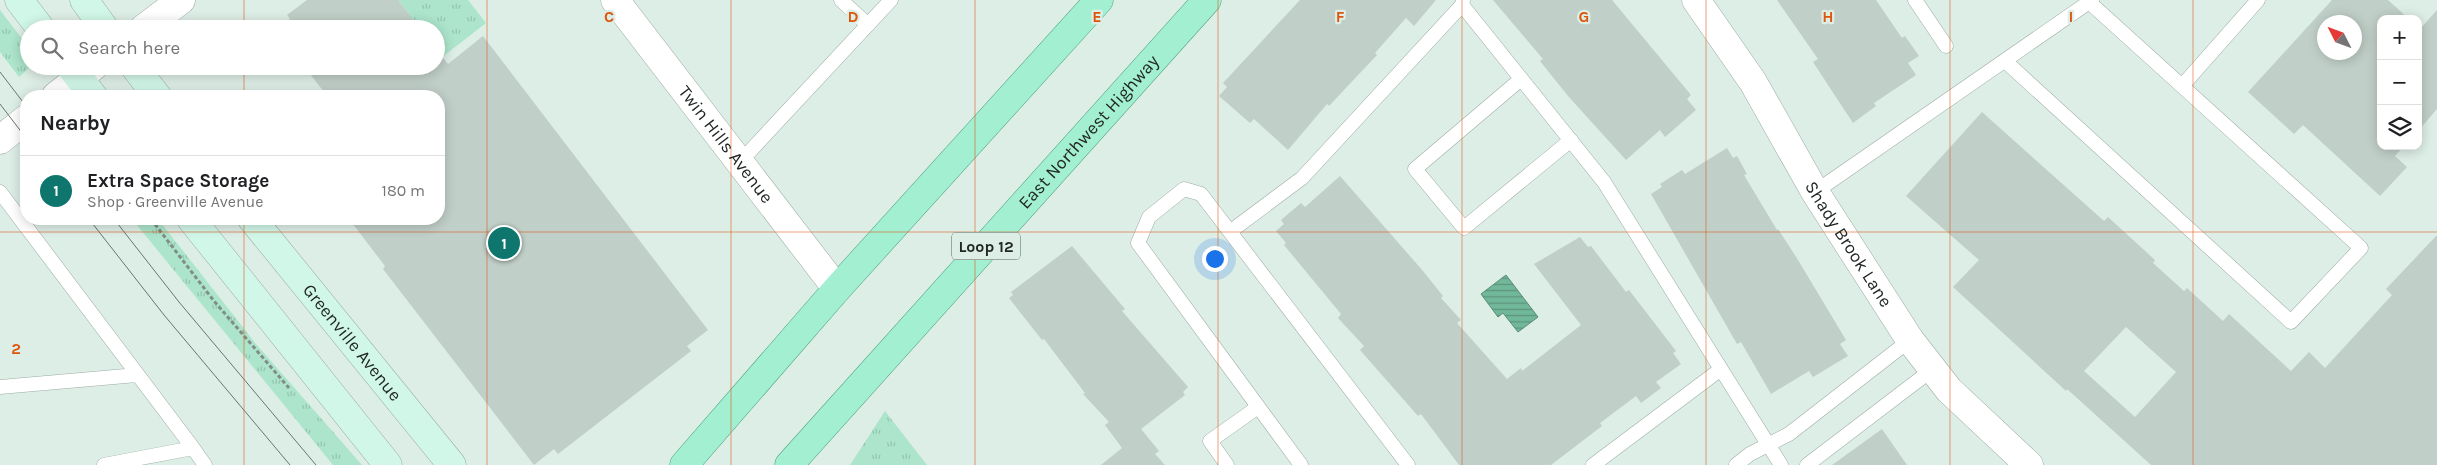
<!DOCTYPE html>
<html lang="en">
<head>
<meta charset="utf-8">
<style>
	body { margin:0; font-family:Karla,sans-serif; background:#f2f2f2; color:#202124 }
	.controls { position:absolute; right:15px; top:15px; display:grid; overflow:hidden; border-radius:10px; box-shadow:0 2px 12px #0003 }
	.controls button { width:45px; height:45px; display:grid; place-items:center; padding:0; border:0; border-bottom:1px solid #e0e0e0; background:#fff; color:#202124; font:25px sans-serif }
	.compass { position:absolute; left:2317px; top:15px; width:45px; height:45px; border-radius:50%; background:#fff; box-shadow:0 2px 12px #0003; rotate:312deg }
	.you { position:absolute; left:1214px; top:258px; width:18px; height:18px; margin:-12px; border:4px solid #fff; border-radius:50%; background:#1a73e8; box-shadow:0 0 0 8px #1a73e833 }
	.badge { display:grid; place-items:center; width:32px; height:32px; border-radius:50%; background:#0f766e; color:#fff; font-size:16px; font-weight:700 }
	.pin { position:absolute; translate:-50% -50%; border:2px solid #fff; box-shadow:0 1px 5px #0006 }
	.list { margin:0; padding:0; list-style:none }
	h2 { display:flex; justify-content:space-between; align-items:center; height:65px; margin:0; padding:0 20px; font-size:21px }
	h2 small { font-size:16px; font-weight:400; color:#757577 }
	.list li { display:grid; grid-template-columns:32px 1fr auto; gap:15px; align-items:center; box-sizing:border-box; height:70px; padding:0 20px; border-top:1px solid #e0e0e0 }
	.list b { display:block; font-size:19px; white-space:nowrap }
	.list p { margin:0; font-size:16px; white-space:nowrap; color:#757577 }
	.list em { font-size:16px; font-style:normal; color:#757577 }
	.icon { flex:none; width:28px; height:28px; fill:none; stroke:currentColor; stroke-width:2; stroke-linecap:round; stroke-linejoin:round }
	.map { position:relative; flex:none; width:2437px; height:465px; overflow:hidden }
	.search { position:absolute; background:#fff; box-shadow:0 2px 12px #0003; left:20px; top:20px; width:425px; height:55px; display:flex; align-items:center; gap:12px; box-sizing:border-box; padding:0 18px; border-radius:28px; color:#757577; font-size:19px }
	.panel { position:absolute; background:#fff; box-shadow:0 2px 12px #0003; left:20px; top:90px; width:425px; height:135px; border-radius:20px }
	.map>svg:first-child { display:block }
	.grass { fill:url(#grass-tufts) }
	.water { fill:url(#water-rules); stroke:#598c76 }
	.building { fill:#c0cfc8; fill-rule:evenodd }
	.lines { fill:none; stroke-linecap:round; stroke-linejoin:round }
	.service-casing { stroke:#9caca4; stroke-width:15 }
	.minor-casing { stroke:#9caca4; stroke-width:29 }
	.tertiary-casing { stroke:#9caca4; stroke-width:29 }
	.secondary-casing { stroke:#9caca4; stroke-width:29 }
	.primary-casing { stroke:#4da282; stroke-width:29 }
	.path { stroke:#818d88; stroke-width:3; stroke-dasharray:4 2.5; stroke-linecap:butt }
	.service { stroke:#fff; stroke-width:14 }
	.minor { stroke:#fff; stroke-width:28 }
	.tertiary { stroke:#fff; stroke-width:28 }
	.secondary { stroke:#d1f7e8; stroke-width:28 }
	.primary { stroke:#a3efd2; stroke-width:28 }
	.tram { stroke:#6a7570; stroke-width:1 }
	.grid { fill:none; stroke:#de560d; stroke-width:1; stroke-opacity:0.55 }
	.labels { text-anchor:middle; stroke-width:4.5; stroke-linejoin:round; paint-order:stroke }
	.shield { fill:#ddeee6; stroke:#59635e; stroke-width:1 }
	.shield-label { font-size:16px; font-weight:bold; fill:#212724 }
	.street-label { font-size:18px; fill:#212724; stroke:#ddeee6 }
	.grid-label { font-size:16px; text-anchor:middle; font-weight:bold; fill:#de560d; stroke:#ddeee6; stroke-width:4.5; stroke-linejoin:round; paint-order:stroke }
</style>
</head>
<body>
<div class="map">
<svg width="2437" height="465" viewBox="0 0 2437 465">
	<defs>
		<pattern id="grass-tufts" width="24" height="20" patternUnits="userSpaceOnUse" patternTransform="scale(1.25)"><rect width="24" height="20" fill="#ace5cb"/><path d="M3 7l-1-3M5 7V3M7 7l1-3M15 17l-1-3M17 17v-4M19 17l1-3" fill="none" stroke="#94c4ae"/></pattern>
		<pattern id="water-rules" width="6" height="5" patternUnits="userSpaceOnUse" patternTransform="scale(1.25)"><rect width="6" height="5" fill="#71b799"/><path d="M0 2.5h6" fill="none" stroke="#5c957d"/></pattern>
	</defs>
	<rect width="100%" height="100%" fill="#ddeee6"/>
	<!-- grass -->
	<path class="grass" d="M392,0H468L486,23L436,62V29H421L399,1Z
		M0,10L29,48V68L19,77L0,52Z
		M132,219H158L256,344L362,465H333Z
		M885,411L927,465H850Z"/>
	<!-- water -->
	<path class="water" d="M1506,275L1538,317L1518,332L1503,313L1498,317L1481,294Z"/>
	<!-- building -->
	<path class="building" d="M307,0H398L421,29H278L290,19L287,15Z
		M1300,0H1436L1414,26L1406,18L1375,53L1377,55L1360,73L1329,106L1327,104L1288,150L1254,119L1250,123L1219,96L1227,87L1223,83Z
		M1493,0H1612L1691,95L1687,99L1696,110L1665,137L1660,130L1626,160L1568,96L1540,61L1543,59Z
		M1777,0H1876L1902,38L1905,36L1919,56L1908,63L1916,75L1874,103L1876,106L1853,123L1813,62L1818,59Z
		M2332,0H2388L2409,19H2381V146H2404L2395,156L2407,167L2380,196L2303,125L2294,134L2248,92ZM2324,22H2354V52H2324Z
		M2437,10V109L2418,131V28L2420,29Z
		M483,36L708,330L687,346L691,351L558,454L554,449L534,465L383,269L385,266L349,219H439V96H327L304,66H436V49L448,64Z
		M1982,112L2104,221L2108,217L2155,260L2153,263L2184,291L2187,288L2223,321L2229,314L2291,371L2309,352L2325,368L2392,295L2386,289L2437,235V465H2151L2067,389L2066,391L1953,287L1979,260L1906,196ZM2126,327L2176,372L2135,417L2084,371Z
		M1727,148L1733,158L1737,156L1747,174L1744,175L1777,230L1778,229L1798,260L1846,340L1840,344L1848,356L1813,377L1809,371L1771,394L1741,342L1737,344L1651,194L1662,187L1660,184L1682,170L1685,174Z
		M1340,176L1423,271L1443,296L1441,298L1461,320L1457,323L1507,379L1521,368L1522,371L1581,325L1534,264L1580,237L1588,247L1591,246L1626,292L1629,290L1676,351L1673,353L1681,364L1656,382L1661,388L1641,403L1636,396L1600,423L1602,426L1551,465H1459L1421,414L1418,416L1360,350L1364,346L1338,318L1341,314L1284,245L1286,243L1276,231L1284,224L1281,220L1301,203L1305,207Z
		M1072,246L1125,309L1122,311L1188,387L1183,392L1185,395L1141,429L1159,451L1155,454L1165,465H1101L1122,448L1105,425L1109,422L1083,394L1085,393L1044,339L1042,340L1009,298L1013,295L1011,292Z
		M1882,429L1907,465H1832Z"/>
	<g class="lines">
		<defs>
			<path id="service" d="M841,0L868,25
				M1915,0L1946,46
				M1462,5L1604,182L1781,465
				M2005,61L2291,322L2361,248L2089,2
				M1521,79L1415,169L1464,228L1571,140
				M2182,86L2258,0
				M739,163L891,0
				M0,192L193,448
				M1815,192L2092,0
				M1231,231L1302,178L1462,5L1463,0
				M0,387L137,375
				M104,465L193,448L205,465
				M1227,465L1210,441L1258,407
				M1301,465L1138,243L1149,217L1184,189L1201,194L1408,465
				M1593,465L1721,369
				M1736,465L1750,454L1789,434L1910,340
				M1807,465L1933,369"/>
			<g id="minor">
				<path id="s1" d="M615,0L837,289"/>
				<path d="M143,29L181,0"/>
				<path d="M56,96L94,66"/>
				<path d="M0,140L26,119"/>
			</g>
			<g id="tertiary">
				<path id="s2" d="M1696,0L1753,82L1815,192L1910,340L1949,390L2029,465"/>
			</g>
			<g id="secondary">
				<path d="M19,0L41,29"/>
				<path d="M84,0L105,29"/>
				<path d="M70,66L93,96"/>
				<path d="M134,66L157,96"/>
				<path d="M191,219L388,465"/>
				<path id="s3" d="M252,219L452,465"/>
			</g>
			<g id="primary">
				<path d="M684,465L837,289L1099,0"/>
				<path id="s4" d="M789,465L1207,0"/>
			</g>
		</defs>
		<!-- service casing -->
		<use href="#service" class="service-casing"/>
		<!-- minor casing -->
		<use href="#minor" class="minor-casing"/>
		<!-- tertiary casing -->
		<use href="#tertiary" class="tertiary-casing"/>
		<!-- secondary casing -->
		<use href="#secondary" class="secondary-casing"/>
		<!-- primary casing -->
		<use href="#primary" class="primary-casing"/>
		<!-- path -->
		<path class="path" d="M151,219L214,301L289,388"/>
		<!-- service -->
		<use href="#service" class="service"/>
		<!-- minor -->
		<use href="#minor" class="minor"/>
		<!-- tertiary -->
		<use href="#tertiary" class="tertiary"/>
		<!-- secondary -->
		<use href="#secondary" class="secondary"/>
		<!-- primary -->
		<use href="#primary" class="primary"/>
		<!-- tram -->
		<path class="tram" d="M0,72L26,106
			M0,104L26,138
			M89,219L164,315L290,465
			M114,219L179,302L316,465"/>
	</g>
	<!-- grid -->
	<path class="grid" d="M244,0V29M487,0V465M731,0V465M975,0V465M1218,0V465M1462,0V465M1706,0V465M1950,0V465M2193,0V465M244,66V96M244,219V465M0,232H2437"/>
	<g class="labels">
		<!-- shield labels -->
		<rect class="shield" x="952" y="232.5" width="68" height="27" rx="4"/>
		<g class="shield-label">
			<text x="986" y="252">Loop 12</text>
		</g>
		<!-- street labels -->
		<g class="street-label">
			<text dy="6" stroke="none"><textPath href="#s4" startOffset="448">East Northwest Highway</textPath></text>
			<text dy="6" stroke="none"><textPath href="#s1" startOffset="182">Twin Hills Avenue</textPath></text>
			<text dy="6" stroke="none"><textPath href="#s2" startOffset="288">Shady Brook Lane</textPath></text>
			<text dy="6" stroke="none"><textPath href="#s3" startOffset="159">Greenville Avenue</textPath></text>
		</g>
	</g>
	<g class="grid-label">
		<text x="609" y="22">C</text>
		<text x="853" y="22">D</text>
		<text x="1097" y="22">E</text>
		<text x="1340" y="22">F</text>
		<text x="1584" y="22">G</text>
		<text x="1828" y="22">H</text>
		<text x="2071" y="22">I</text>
		<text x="16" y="354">2</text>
	</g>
</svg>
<div class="controls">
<button>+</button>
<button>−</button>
<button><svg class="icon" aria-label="layers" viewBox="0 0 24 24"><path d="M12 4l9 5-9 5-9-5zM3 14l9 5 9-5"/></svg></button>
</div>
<svg class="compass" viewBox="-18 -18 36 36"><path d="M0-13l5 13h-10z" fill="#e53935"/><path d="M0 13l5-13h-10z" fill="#757577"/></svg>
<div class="you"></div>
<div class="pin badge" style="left:504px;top:243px">1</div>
<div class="search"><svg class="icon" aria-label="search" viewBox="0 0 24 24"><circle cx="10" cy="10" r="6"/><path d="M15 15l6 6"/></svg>Search here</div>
<section class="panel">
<h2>Nearby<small></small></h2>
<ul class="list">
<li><span class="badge">1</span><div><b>Extra Space Storage</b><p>Shop · Greenville Avenue</p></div><em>180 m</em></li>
</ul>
</section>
</div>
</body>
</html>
